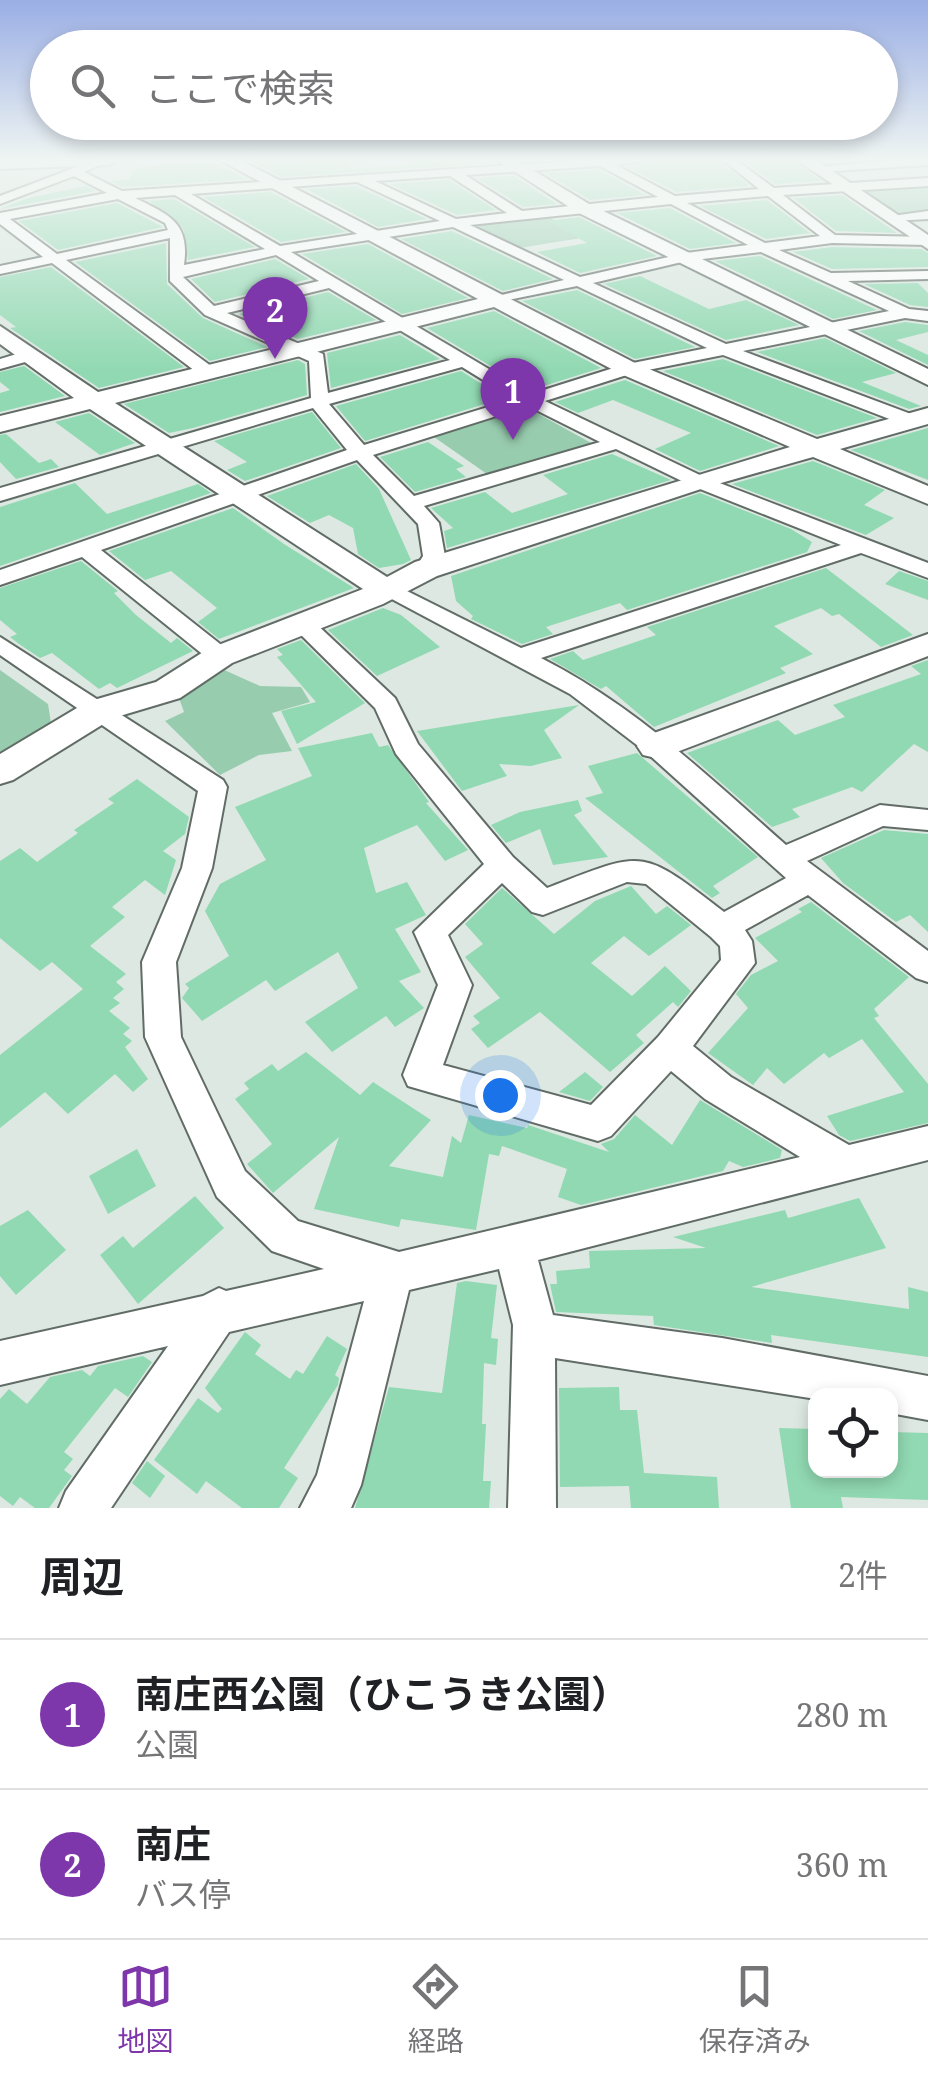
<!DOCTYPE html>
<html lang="ja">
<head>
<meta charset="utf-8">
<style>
	body { margin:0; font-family:"Noto Serif","Noto Sans JP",serif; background:#f6f6f6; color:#202124 }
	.controls { position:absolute; right:30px; bottom:30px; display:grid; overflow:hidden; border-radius:20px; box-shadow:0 5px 15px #0003 }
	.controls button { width:90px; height:90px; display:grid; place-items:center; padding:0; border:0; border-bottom:2px solid #e0e0e0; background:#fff; color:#202124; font:50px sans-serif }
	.you { position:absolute; left:500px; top:1095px; width:35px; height:35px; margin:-25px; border:8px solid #fff; border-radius:50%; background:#1a73e8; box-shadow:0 0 0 15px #1a73e833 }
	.badge { display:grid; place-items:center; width:65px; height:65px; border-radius:50%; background:#7e37aa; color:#fff; font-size:32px; font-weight:700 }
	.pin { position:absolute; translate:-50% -82px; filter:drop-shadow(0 2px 5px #0008) }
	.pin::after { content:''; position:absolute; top:52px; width:35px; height:30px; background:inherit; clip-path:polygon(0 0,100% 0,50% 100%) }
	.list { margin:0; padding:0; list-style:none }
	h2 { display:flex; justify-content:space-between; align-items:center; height:130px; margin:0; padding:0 40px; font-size:42px }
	h2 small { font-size:32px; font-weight:400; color:#757577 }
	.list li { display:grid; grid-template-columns:65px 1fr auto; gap:30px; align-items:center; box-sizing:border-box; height:150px; padding:0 40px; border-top:2px solid #e0e0e0 }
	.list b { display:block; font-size:38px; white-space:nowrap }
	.list p { margin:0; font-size:32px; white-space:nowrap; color:#757577 }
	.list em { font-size:32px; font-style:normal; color:#757577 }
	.icon { flex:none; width:55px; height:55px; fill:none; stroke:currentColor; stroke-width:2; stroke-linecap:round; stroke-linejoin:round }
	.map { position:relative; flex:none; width:928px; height:1508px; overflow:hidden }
	.search { position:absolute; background:#fff; box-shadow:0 5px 15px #0003; left:30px; right:30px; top:30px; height:110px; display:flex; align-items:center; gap:25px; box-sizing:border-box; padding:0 35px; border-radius:55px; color:#757577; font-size:38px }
	.sheet { height:430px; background:#fff }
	nav { display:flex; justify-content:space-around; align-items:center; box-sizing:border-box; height:140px; border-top:2px solid #e0e0e0; background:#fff; font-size:28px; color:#757577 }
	nav a { display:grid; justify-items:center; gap:5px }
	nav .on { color:#7e37aa }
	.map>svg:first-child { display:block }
	.green { fill:#98ccaf }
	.building { fill:#91d9b2 }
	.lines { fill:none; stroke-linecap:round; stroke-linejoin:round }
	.street-casing { stroke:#626c66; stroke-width:4 }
	.secondary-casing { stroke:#626c66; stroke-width:4 }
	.street { fill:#fff; fill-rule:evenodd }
	.secondary { fill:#fff; fill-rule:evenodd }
</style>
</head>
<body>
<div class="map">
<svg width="928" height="1508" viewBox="0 0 928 1508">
	<rect width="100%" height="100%" fill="#dce8e1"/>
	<!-- green -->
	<path class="green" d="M928,184V214L898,215L858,189Z
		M545,215L587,237L513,249L466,224Z
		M526,407L593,444L487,474L434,437Z
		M222,669L260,686L301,687L310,702L272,713L292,751L259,755L220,775L165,721L184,712L179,698Z
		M0,670L48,704L51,723L0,752Z"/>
	<!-- building -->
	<path class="building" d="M348,160L351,169L408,165L406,160L495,163L281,177L250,161Z
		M655,160H719L749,186L676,192L628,167Z
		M742,160H793L821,181L775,184Z
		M211,162L247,179L123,187L110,181L129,180L133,169L154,165Z
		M599,170L645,195L590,200L545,173Z
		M514,176L557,204L523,207L477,178Z
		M449,180L496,210L457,215L390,184Z
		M86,186L96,191L0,209L28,198Z
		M356,186L427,219L378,227L306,189Z
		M271,192L346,232L281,242L203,197Z
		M842,195L897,233L836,231L793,198Z
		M174,199L255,247L188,260L183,228L149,201Z
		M767,200L810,233L766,239L700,206Z
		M117,203L163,227L58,250L19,221Z
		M670,208L736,243L690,249L617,213Z
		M579,217L657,256L580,273L537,252L587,243L548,221Z
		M452,231L553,279L503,291L401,239Z
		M166,243L167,284L203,318L267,347L210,361L75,262Z
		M368,244L468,298L402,314L302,254Z
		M832,247L921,249L928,253V267L832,269L793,252Z
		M760,256L877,310L833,319L715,261Z
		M275,259L309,279L215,302L191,279Z
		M51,267L184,367L99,388L10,328L16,327L0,315V277Z
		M640,276L709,309L746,300L799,325L726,340L604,284Z
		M918,283L928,293V307L910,305L864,284Z
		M577,290L695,347L635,359L522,301Z
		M328,292L376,320L298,339L239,314Z
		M494,311L601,368L531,390L427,328Z
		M905,322L928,325V332L896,340L928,355V365L859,331Z
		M400,335L440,359L331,388L327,353Z
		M825,338L896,373L862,382L921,406L909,409L757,352Z
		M723,359L877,418L817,435L663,371Z
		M298,360L305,364L307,395L193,428L169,433L124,404Z
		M24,366L65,396L0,412V393L10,390L0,382V372Z
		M461,371L504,398L365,441L336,406Z
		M625,380L779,446L700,471L655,449L691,433L613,400L578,413L555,402Z
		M312,412L341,448L245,481L227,470L247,462L214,441Z
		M89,413L135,443L100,455L55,422Z
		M928,428V480L851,450Z
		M6,434L39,463L51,459L59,467L16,479L0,462V435Z
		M428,442L464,466L456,469L466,477L415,492L380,457Z
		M612,454L671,480L447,548L444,531L453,528L431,508L485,492L512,513L568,494L543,475Z
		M813,461L885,490L864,505L894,518L866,535L732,484Z
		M356,464L379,489L411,560L403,564L379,568L358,554L353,528L329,515L310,523L267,496Z
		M75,483L107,514L198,484L211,493L0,566V507Z
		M700,493L791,529L812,542L807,552L627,610L620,603L546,627L553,634L522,644L471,619L473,616L456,601L451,576Z
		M233,508L284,544L354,588L219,639L198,622L217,608L171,571L145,580L109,551Z
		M81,561L118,591L114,593L136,615L171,643L177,638L193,651L117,688L110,683L99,689L52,653L40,658L19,644L10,637L17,634L0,620V588Z
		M826,568L913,635L881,647L839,614L832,616L821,608L774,626L813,654L780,668L786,673L654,727L606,686L601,689L550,659L573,651L583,660L656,635L647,627Z
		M899,571L928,581V600L885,584Z
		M383,608L401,615L440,647L377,676L328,630Z
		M301,640L365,703L297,744L281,711L316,702L277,657L283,655L277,649Z
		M928,660V752L914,744L862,792L852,787L792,809L800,817L772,827L687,753L778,720L795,735L845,717L833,705L921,674L911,666Z
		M579,705L544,730L562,758L531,766L499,764L507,776L462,791L417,731Z
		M372,733L379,747L388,745L429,802L426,803L468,850L445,861L417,825L364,848L376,893L407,882L426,915L395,929L421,972L399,981L424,1008L395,1027L386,1016L332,1052L305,1022L358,988L338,952L275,991L266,980L202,1021L182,998L189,988L185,984L229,956L205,911L220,884L266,860L235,807L312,776L298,748Z
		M637,753L758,857L713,886L720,893L712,898L585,798L603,793L588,766Z
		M137,779L189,817L185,834L163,851L176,860L165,895L145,880L112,907L125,917L90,946L126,974L116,982L124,989L113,998L120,1003L109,1011L130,1028L123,1034L132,1041L125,1047L148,1079L133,1092L115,1074L68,1114L45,1092L0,1128V1055L83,989L52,962L40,971L0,938V861L20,848L37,862L78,833L74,830L114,803L108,799Z
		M578,800L582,811L574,815L608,857L553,865L540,829L506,843L491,825L520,812Z
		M884,830L928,834V932L910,915L896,922L843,883L821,858Z
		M631,886L656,914L667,906L691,925L649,956L624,936L591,963L632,996L665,966L691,991L678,1007L673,1002L636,1035L644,1043L610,1072L540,1012L488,1048L471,1029L480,1023L473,1016L500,998L465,957L483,944L465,924L502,888L554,934L595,901Z
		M811,902L909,977L874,1009L879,1016L874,1018L928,1084V1123L850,1141L839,1135L827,1116L904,1092L862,1039L829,1058L824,1053L784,1084L767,1068L753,1085L708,1053L748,1008L736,994L751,975L778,961L755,938L802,912L798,909Z
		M306,1052L360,1095L373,1082L431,1120L389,1166L443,1177L452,1136L461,1143L469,1115L527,1128L528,1125L609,1152L601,1144L614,1139L635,1115L672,1145L700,1100L782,1150L780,1158L743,1167L729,1161L723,1171L581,1205L558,1197L567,1169L502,1146L499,1156L489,1154L476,1230L401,1219L399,1227L314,1209L339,1137L273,1193L247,1164L272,1144L235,1099L249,1089L244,1083L272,1064L278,1071Z
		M585,1072L603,1087L590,1101L559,1092Z
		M137,1149L156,1186L108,1214L89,1176Z
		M195,1196L224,1228L138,1304L100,1255L123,1236L133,1248Z
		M859,1198L886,1248L751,1287L909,1309L908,1287L928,1292V1357L771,1335L772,1343L654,1325L653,1316L556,1312L550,1284H557L556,1271L590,1268L589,1251L706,1248L673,1237L785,1210L788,1218Z
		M28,1210L66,1250L16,1295L0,1276V1226Z
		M466,1281L497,1285L491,1338L498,1339L496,1365L484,1363L482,1424H486L483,1481H491L489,1508H355L389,1387L442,1393L457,1283Z
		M245,1332L261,1345L255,1354L290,1379L296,1370L303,1374L327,1336L347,1349L335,1375L339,1378L338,1385L284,1468L298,1478L279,1508H242L206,1481L197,1494L154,1460L198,1398L218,1413L222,1409L205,1388Z
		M143,1356L152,1362L128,1397L115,1388L64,1452L73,1459L64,1470L72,1476L49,1508H35L20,1497L13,1506L0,1496V1399L9,1389L27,1404L50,1377L82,1370L90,1376L98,1366Z
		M619,1387L620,1410H637L644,1473L717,1477L719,1508H631L629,1486L560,1487L559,1388Z
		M779,1428L816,1429V1470H890V1432L928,1433V1500L841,1497L843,1508H791Z
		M147,1461L165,1476L150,1498L132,1483Z"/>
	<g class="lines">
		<defs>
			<path id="street" d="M95,160H111L84,172L122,191L591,160H651L616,165L675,196L759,189L723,160H736L774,188L928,178V186L783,195L835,235L928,237V245L832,243L779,250L831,273L928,271V279L848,281L909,309L928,311V321L905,318L743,351L919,417V425H905L723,355L633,373L545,401L704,477L928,563V578L861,553L541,658C634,705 709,777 786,845L880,805L928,810V830L883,826L807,861L928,951V982L916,978L808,895L745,930L752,941L755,963L693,1046L731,1077L849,1145L928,1126V1160L538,1260L553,1315L722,1338L928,1376V1420L890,1413V1396H816V1399L555,1358L556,1508H508L513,1325L499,1269L409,1290L361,1485L351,1508H300L317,1475L364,1301L229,1332L111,1508H59L66,1491L168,1346L0,1385V1341L203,1296L219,1288L226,1291L324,1269L272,1251L217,1197L145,1037L142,962L182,868L198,791L0,655V637L223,780L227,787L212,868L176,962L181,1037L245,1171L298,1221L399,1252L800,1157L705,1099L671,1071L611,1136L598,1141L408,1086L403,1075L438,985L414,932L484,864L396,754L375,708L291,625L303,618L312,620L395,698L418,744L513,857L547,888C645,850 640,847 724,912L786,878L646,752L570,694L373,589L385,582L393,584L521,648L841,545L690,485L616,449L424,506L439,523L445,556L434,574L426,576L415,569L423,556L418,524L357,460L101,550L229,651L232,656L229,661H211L82,557L0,585V570L347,450L313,408L0,501V488L311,398L309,361L205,315L170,281V238L66,260L211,366V374H199L52,263L0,274V266L43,257L0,224V213L107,193L74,176L0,204V196ZM600,166L658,197L522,211L465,175ZM450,176L507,213L456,219L375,181ZM357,182L440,221L280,246L191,194ZM175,195L265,249L184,265C190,223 170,215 135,198ZM768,196L820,236L765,243L687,203ZM118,199L165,223L168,230L57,254L10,219ZM671,204L748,245L686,253L580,277L470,225ZM453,227L564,280L493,297V303L577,286L707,348L623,365L531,394L291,252ZM761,252L889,311L726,344L593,283L686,261ZM276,255L319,281L214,306L183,277ZM329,288L450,360L328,393L323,354L227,313ZM462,367L514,399L364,445L329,404ZM528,406L600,442L414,496L373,455ZM627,882L646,884L711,937L720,946L721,960L658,1037L591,1105L443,1065L472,985L448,935L502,883L532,912L543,915Z
				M890,160H928V165L818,172L812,168Z
				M928,211V219L892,221L885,217Z
				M30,350L38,355L36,359L0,369V359Z"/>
			<path id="secondary" d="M0,160H117L109,165L0,169Z
				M220,160H240L637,364L817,439L928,408V424L840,449L928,486V504L813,457L707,487L437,576L383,604L232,663L180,698L113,718L13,780L0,784V754L87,702L156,682L208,649L363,589L90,409L0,432V416L74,398L0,344V326L98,392L478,299ZM494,307L621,374L790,447L415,562L387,577L115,403Z
				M497,160H516L589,204L928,369V385L577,212Z
				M797,160H816L928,235V249Z
				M928,634V656L669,755L656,758L643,755L637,746L643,737Z"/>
		</defs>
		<!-- street casing -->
		<use href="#street" class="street-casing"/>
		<!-- secondary casing -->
		<use href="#secondary" class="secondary-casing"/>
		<!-- street -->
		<use href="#street" class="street"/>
		<!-- secondary -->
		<use href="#secondary" class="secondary"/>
	</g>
	<!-- sky -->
	<linearGradient id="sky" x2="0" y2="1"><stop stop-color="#9aaee5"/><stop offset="0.43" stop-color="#eff5f2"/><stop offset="1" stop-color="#eff5f2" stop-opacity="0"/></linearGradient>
	<rect width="928" height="371" fill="url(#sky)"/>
</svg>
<div class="controls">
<button><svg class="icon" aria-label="locate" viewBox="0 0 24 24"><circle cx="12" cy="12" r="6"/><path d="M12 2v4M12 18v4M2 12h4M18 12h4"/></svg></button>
</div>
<div class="you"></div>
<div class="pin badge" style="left:513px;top:440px">1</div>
<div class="pin badge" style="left:275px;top:359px">2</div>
<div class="search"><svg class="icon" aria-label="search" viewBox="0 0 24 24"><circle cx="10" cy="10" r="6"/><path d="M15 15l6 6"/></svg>ここで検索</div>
</div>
<section class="sheet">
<h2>周辺<small>2件</small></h2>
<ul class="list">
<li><span class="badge">1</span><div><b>南庄西公園（ひこうき公園）</b><p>公園</p></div><em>280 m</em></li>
<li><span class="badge">2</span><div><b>南庄</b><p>バス停</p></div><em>360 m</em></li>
</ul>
</section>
<nav>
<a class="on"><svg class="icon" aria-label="map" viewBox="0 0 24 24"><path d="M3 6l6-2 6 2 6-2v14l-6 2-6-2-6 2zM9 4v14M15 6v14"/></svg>地図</a>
<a><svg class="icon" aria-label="directions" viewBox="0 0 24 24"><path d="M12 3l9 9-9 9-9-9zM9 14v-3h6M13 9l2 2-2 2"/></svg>経路</a>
<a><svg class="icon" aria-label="saved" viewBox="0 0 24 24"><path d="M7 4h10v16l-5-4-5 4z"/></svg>保存済み</a>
</nav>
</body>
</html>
